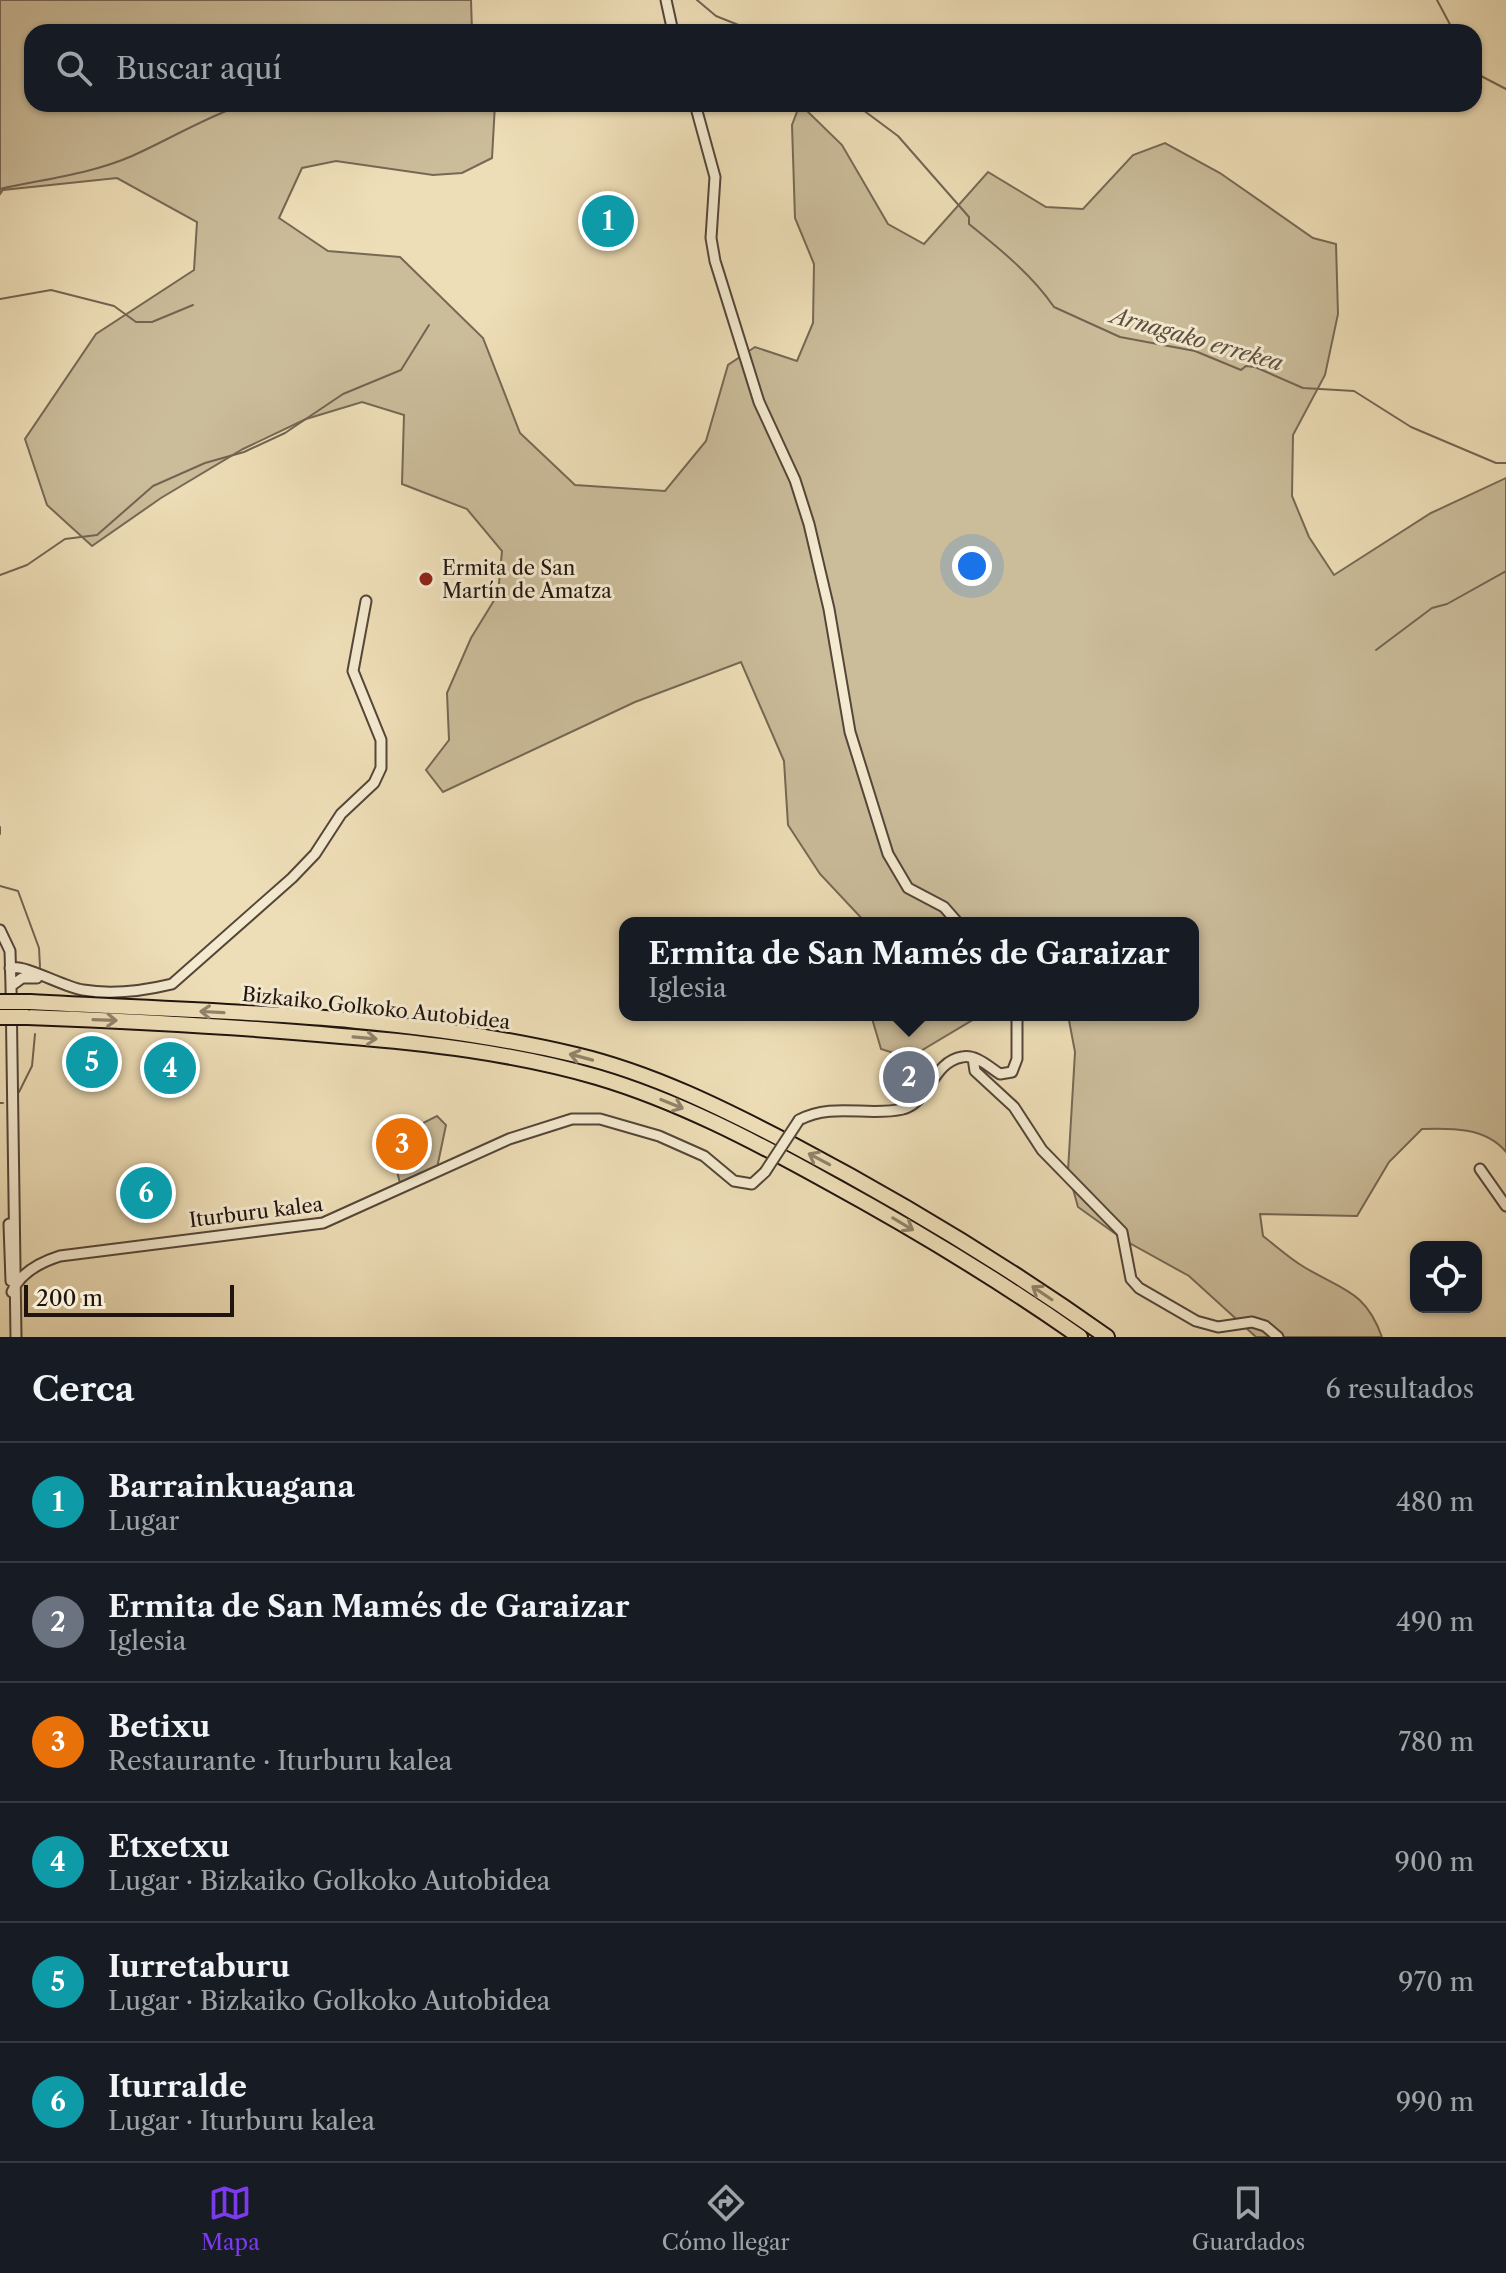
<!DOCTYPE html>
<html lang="es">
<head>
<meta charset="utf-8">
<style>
	body { margin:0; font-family:"Libre Caslon Text",serif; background:#20242c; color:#f1f3f6 }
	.controls { position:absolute; right:24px; bottom:24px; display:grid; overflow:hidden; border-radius:16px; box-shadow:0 2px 6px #0004 }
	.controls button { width:72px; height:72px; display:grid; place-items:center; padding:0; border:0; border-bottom:2px solid #363941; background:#171b24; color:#f1f3f6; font:40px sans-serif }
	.scale { position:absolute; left:24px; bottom:20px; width:210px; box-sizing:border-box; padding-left:8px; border:4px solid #20140f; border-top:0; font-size:22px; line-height:28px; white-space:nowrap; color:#20140f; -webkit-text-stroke:6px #f4ead0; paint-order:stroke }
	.you { position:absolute; left:972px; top:566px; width:28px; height:28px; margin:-20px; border:6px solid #fff; border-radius:50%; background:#1a73e8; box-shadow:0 0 0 12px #1a73e833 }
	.badge { display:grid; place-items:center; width:52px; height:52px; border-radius:50%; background:#7c3aed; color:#fff; font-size:26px; font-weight:700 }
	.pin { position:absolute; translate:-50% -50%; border:4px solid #fff; box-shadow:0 2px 8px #0006 }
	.popup { position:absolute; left:619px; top:917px; width:580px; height:104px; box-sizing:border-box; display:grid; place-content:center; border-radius:16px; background:#171b24; filter:drop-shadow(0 2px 6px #0005); font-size:26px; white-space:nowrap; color:#9ea1a6 }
	.popup b { font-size:30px; color:#f1f3f6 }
	.popup::after { content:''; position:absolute; left:50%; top:100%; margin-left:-16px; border:16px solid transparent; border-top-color:#171b24 }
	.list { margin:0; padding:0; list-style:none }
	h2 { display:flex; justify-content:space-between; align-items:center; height:104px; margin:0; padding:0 32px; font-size:34px }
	h2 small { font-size:26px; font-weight:400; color:#9ea1a6 }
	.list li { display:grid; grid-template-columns:52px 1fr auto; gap:24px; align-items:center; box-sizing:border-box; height:120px; padding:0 32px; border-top:2px solid #363941 }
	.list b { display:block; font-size:30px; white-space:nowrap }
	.list p { margin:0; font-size:26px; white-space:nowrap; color:#9ea1a6 }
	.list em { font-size:26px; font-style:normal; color:#9ea1a6 }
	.icon { flex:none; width:44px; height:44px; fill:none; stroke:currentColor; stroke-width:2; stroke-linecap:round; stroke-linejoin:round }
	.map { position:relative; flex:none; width:1506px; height:1337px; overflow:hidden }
	.search { position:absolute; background:#171b24; box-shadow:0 2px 6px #0004; left:24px; right:24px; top:24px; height:88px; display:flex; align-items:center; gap:20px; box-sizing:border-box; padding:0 28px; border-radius:24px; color:#9ea1a6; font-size:30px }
	.sheet { height:824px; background:#171b24 }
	nav { display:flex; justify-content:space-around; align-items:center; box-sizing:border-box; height:112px; border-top:2px solid #363941; background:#171b24; font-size:22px; color:#9ea1a6 }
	nav a { display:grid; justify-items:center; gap:4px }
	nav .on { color:#7c3aed }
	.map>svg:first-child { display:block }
	.green { fill:#cbbc9a; stroke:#766854; stroke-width:2 }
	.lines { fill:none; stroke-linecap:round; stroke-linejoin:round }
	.stream { stroke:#726452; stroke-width:2 }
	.minor-casing { stroke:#544639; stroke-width:13 }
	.highway-casing { stroke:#20140f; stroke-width:18 }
	.minor { stroke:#f4ead0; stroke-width:9 }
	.highway { stroke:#eedeb7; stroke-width:14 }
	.minor-bridge-casing { stroke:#544639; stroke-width:13; stroke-linecap:butt }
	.highway-bridge-casing { stroke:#20140f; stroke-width:18; stroke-linecap:butt }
	.minor-bridge { stroke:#f4ead0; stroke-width:9 }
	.highway-bridge { stroke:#eedeb7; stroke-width:14 }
	.oneway { stroke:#91836b }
	.poi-dot { fill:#8f2418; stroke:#f4ead0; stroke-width:3 }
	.labels { text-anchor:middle; stroke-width:6; stroke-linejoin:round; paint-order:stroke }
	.poi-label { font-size:20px; fill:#20140f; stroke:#f4ead0; text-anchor:start }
	.street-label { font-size:20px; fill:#20140f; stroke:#f4ead0 }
	.water-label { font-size:22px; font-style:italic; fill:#5d5041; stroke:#f4ead0 }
</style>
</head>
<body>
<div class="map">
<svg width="1506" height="1337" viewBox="0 0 1506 1337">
	<rect width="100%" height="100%" fill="#eedeb7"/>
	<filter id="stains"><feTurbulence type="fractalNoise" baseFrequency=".0025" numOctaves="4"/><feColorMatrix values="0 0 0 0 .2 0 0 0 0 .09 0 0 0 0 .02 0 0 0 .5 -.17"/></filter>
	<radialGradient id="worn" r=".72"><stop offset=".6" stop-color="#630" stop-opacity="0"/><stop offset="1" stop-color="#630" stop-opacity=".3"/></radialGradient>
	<!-- green -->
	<path class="green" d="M0,0H471L472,32H32V104H495L492,158L462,173L433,175L336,161L302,168L279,218L328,251L400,257L483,338L520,433L575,485L665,491L706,441L728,365L755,347L797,361L813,323L814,264L795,218L792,125L800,104L842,145L888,224L924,244L988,172L1046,207L1083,209L1133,155L1165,143L1220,173L1313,238L1336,244L1338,314L1325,375L1293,435L1292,496L1309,537L1334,575L1431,513L1506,478V1152C1486,1127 1450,1128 1422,1129L1389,1162L1357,1216L1260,1214L1263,1236C1276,1246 1289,1258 1304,1267C1342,1290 1365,1290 1382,1337H1256L1189,1276L1124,1240L1078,1207L1068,1171L1075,1052L1068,1015H1193V923H866L820,874L788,825L784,761L741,662L635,702L443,792L426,770L449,740L447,693L471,638L498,594L502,551L467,509L402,484L404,415L362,402L306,419L243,449L161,498L92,546L47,505L25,439L96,334L194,270L197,222L117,178L3,190L0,194Z
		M871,1015H981L909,1058L881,1049Z
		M437,1116L446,1125L437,1168L400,1183L396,1168L413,1162L408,1147L421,1142L417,1126Z"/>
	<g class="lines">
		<!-- stream -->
		<path class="stream" d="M697,0L716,16L756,32
			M1437,0L1454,32
			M1474,61L1481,67V76L1506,89
			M855,104L898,136L969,217V224C1000,249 1032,275 1054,307L1120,337L1195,351L1241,370L1246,366L1255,367L1303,388L1354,391L1411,427L1496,463H1506
			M0,189C44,179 91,174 132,156C170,139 204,118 244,104
			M0,299L51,290L114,306L136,322H152L193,305
			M0,575L27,565L65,539L97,535L153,486L205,463L244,452L285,433L343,394L401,370L429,325
			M1376,650L1432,608L1447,604L1506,571
			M0,827V834
			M0,886L18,891L39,948L40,967
			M19,1092L32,1066L35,1034
			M0,1103H3"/>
		<defs>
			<path id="minor" d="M666,0L673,32
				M695,104L715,177L711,238L715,261L759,402L795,480L809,524L829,609L850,732L888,854L908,888L944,907L958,923
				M0,930L10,951L11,986L16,1337
				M10,968C25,964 63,987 83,990C112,995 143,991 172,984L292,878L315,854L341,814L374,783L381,768V740L353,671L366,601
				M11,986L22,978H37
				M973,1058L975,1071L1014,1107L1042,1150L1122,1232L1131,1279L1139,1288L1196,1321L1218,1327L1252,1322L1265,1326L1278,1337
				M799,1120C833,1102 868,1117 903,1109C930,1102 932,1062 962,1057C976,1054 989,1067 1000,1074L1012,1072L1017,1059V1015
				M1480,1169L1506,1206
				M9,1224L11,1281
				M12,1292C20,1273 41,1262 60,1256L323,1223L509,1139L572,1119H600L659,1136L704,1156L734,1181L752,1184L765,1172"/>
			<path id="highway" d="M30,1002C211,1012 399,1013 576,1055C652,1073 724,1109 793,1145C901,1202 1007,1266 1107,1337
				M27,1017C132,1021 236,1026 341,1036C427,1043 514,1053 597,1077C678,1101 754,1141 828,1182C914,1229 999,1280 1080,1337"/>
		</defs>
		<!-- minor casing -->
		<use href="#minor" class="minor-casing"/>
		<!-- highway casing -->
		<use href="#highway" class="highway-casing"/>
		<!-- minor -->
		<use href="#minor" class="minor"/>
		<!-- highway -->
		<use href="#highway" class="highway"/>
		<defs>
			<path id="minor-bridge" d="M765,1172L799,1120"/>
			<path id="highway-bridge" d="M0,1002H30
				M0,1017H27"/>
		</defs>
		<!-- minor-bridge casing -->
		<use href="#minor-bridge" class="minor-bridge-casing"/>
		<!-- highway-bridge casing -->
		<use href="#highway-bridge" class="highway-bridge-casing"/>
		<!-- minor-bridge -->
		<use href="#minor-bridge" class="minor-bridge"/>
		<!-- highway-bridge -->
		<use href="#highway-bridge" class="highway-bridge"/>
	</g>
	<!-- one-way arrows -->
	<defs><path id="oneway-shaft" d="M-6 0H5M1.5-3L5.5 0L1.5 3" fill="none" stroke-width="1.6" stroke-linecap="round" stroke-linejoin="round" transform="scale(2)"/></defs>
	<g class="oneway">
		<use href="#oneway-shaft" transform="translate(212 1012) rotate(-177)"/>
		<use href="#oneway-shaft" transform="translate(105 1020) rotate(2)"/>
		<use href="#oneway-shaft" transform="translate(365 1038) rotate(5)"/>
		<use href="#oneway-shaft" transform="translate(581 1057) rotate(-165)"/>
		<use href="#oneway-shaft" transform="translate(672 1104) rotate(22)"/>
		<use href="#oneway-shaft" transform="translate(819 1159) rotate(-152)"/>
		<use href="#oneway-shaft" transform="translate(903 1224) rotate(31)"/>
		<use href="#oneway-shaft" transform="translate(1042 1293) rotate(-146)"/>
	</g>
	<!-- markers -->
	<circle class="poi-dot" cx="426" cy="579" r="8"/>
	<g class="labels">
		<!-- poi labels -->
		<g class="poi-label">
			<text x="442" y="575">Ermita de San<tspan x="442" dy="23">Martín de Amatza</tspan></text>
		</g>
		<!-- street labels -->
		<g class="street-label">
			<text transform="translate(376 1008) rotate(6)" y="7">Bizkaiko Golkoko Autobidea</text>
			<text transform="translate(256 1212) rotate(-7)" y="7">Iturburu kalea</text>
		</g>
		<!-- water labels -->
		<g class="water-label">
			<text transform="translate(1197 339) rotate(16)" y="8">Arnagako errekea</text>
		</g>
	</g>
	<rect width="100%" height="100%" filter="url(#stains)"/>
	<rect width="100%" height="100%" fill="url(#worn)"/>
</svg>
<div class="controls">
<button><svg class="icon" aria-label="locate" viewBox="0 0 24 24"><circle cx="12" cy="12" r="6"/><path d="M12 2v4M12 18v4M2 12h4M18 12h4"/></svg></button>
</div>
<div class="scale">200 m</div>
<div class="you"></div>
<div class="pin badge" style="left:608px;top:221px;background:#0f9aa8">1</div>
<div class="pin badge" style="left:909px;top:1077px;background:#6b7280">2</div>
<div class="popup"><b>Ermita de San Mamés de Garaizar</b>Iglesia</div>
<div class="pin badge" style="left:402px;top:1144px;background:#e8710a">3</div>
<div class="pin badge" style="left:170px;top:1068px;background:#0f9aa8">4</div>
<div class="pin badge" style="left:92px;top:1062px;background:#0f9aa8">5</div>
<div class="pin badge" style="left:146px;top:1193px;background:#0f9aa8">6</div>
<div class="search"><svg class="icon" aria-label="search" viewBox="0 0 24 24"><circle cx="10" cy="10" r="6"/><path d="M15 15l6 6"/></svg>Buscar aquí</div>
</div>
<section class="sheet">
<h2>Cerca<small>6 resultados</small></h2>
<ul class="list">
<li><span class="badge" style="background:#0f9aa8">1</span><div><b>Barrainkuagana</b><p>Lugar</p></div><em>480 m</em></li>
<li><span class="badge" style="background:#6b7280">2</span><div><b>Ermita de San Mamés de Garaizar</b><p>Iglesia</p></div><em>490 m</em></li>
<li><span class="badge" style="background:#e8710a">3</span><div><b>Betixu</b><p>Restaurante · Iturburu kalea</p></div><em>780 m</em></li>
<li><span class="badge" style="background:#0f9aa8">4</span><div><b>Etxetxu</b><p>Lugar · Bizkaiko Golkoko Autobidea</p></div><em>900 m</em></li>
<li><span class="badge" style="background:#0f9aa8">5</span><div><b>Iurretaburu</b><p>Lugar · Bizkaiko Golkoko Autobidea</p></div><em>970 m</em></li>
<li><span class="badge" style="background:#0f9aa8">6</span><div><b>Iturralde</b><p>Lugar · Iturburu kalea</p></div><em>990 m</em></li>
</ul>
</section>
<nav>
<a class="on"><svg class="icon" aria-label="map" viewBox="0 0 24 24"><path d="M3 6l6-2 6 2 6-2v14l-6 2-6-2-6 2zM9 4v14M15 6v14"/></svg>Mapa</a>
<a><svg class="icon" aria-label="directions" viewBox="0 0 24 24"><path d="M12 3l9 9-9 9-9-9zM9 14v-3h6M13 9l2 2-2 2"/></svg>Cómo llegar</a>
<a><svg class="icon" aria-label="saved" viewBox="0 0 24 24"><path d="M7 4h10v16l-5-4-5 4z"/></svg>Guardados</a>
</nav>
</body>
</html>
